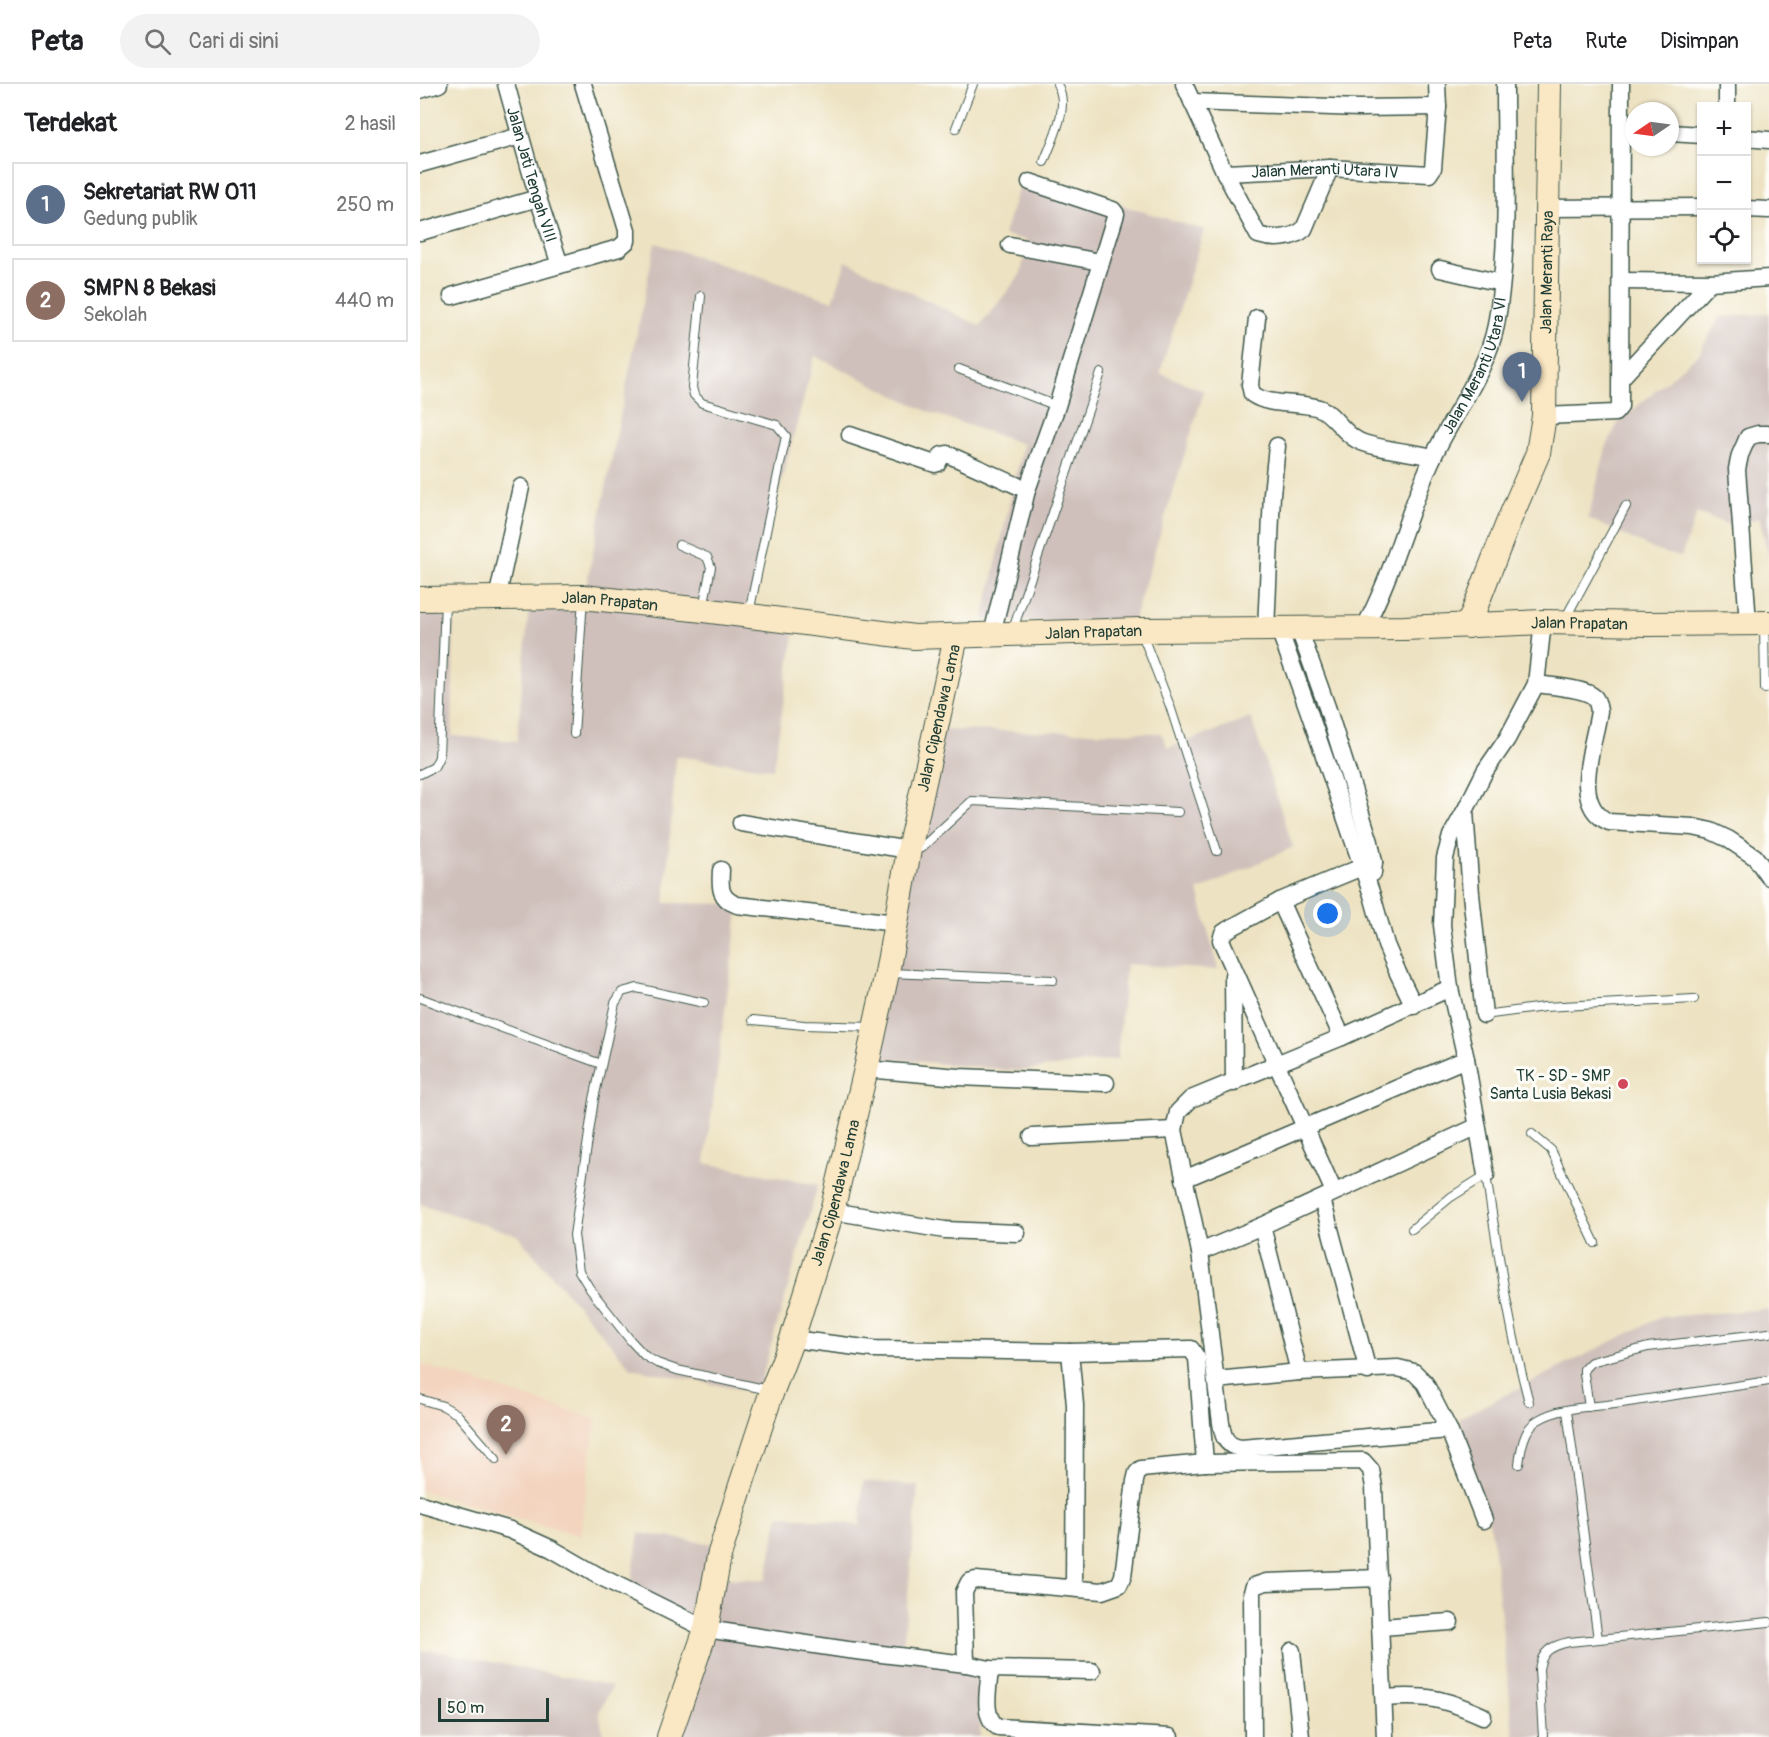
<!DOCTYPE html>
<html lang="id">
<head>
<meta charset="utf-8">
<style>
	body { margin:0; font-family:Pangolin,sans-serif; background:#f2f2f2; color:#202124 }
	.controls { position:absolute; right:18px; top:18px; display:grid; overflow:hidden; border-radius:0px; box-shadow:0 2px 4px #0004 }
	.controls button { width:54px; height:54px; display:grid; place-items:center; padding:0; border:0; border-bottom:2px solid #e0e0e0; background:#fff; color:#202124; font:30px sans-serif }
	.compass { position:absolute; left:1205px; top:18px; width:54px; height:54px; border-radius:50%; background:#fff; box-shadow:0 2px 4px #0004; rotate:257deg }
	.scale { position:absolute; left:18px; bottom:15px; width:111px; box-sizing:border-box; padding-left:6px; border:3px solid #1f3d34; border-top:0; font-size:16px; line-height:21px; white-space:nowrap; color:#1f3d34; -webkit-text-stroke:4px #fdfcf7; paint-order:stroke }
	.you { position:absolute; left:908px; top:830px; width:21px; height:21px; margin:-15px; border:4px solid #fff; border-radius:50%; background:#1a73e8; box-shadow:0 0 0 9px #1a73e833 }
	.badge { display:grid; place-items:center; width:39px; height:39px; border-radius:50%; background:#1a73e8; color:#fff; font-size:20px; font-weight:700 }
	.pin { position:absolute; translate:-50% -50px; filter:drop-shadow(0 2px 3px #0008) }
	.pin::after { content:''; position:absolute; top:32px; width:21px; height:18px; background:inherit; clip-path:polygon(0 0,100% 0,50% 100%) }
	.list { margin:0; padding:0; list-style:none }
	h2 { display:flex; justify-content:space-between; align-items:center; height:78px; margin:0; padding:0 24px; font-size:26px }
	h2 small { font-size:20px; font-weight:400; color:#757577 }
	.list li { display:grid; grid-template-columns:39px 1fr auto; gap:18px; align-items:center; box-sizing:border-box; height:84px; margin:0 12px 12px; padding:0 12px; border:2px solid #e0e0e0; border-radius:0px }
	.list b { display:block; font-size:22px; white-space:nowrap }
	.list p { margin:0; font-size:20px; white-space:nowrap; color:#757577 }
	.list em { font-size:20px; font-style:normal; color:#757577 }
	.icon { flex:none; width:33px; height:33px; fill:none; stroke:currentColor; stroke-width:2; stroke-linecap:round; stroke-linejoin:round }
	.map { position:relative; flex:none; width:1349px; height:1653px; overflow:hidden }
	header { display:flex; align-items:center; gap:36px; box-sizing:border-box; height:84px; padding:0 30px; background:#fff; border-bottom:2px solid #e0e0e0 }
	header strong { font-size:28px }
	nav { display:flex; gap:33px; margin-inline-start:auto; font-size:21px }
	.search { width:420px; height:54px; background:#f2f2f2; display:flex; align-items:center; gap:15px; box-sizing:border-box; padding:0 21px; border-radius:33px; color:#757577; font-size:22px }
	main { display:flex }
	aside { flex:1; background:#fff }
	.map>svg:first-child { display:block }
	.built { fill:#f3d4bf }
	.industrial { fill:#cfc0bb }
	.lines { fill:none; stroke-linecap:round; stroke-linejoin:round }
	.lane-casing { stroke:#3e5649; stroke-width:10 }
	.street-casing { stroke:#3e5649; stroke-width:19 }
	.secondary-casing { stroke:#3e5649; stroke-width:26 }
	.lane { stroke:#fff; stroke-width:8 }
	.street { stroke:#fff; stroke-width:16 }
	.secondary { stroke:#fae7c3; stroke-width:24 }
	.poi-dot { fill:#d1495b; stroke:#fdfcf7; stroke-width:2 }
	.labels { text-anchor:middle; stroke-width:6; stroke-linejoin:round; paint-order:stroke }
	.street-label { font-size:16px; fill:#1f3d34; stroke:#fdfcf7 }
	.poi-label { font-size:16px; fill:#1f3d34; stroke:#fdfcf7; text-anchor:end }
</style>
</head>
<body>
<header>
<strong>Peta</strong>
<div class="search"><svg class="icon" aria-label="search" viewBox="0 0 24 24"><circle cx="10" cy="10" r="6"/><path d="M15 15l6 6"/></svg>Cari di sini</div>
<nav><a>Peta</a><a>Rute</a><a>Disimpan</a></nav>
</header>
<main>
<aside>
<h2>Terdekat<small>2 hasil</small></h2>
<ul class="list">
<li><span class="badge" style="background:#5c6f8a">1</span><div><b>Sekretariat RW 011</b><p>Gedung publik</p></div><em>250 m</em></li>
<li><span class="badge" style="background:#8d6e63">2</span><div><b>SMPN 8 Bekasi</b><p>Sekolah</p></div><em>440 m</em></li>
</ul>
</aside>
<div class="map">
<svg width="1349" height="1653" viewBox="0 0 1349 1653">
	<rect width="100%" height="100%" fill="#fdfcf7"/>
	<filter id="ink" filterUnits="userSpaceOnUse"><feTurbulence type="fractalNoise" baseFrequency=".0167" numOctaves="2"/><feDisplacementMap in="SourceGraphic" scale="12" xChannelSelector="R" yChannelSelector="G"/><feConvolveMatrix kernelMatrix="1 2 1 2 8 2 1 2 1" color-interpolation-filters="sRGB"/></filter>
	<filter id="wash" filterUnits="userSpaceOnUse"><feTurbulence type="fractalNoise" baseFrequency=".008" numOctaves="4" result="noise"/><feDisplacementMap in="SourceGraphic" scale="24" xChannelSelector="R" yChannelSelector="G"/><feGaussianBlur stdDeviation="1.35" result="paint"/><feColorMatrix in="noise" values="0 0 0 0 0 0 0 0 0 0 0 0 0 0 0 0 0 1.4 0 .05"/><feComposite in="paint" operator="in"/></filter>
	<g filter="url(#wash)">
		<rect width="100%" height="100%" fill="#ede2c1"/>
		<!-- built -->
		<path class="built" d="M0,1280L176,1335L160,1452L0,1406Z"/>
		<!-- industrial -->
		<path class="industrial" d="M602,91L784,146L740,289L784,307L713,538L563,537L603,360L509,328L395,272L328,522L378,526L353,685L256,672L245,819L319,820L285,1079L398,1101L337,1309L211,1284L97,1151L0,1120V526L34,527L32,652L97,657L109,521L162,523L235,159L413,217L426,177L560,242L600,191L609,157L584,151Z
			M1349,229V474L1339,433L1317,444L1277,429L1261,473L1237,467L1168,434L1186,364L1198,339L1279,269L1300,233Z
			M831,634L873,763L778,807L798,886L706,880L697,975L599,987L441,972L509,646L741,649L748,664Z
			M1349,1225V1653H1094L1072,1449L1039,1334L1241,1233Z
			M443,1397L498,1402L482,1575L564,1583L560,1653H246L285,1545L209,1515L219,1449L301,1461L294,1493L346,1496L359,1431L440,1441Z
			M11,1566L192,1602L179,1628L184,1653H0V1569Z"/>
	</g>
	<g filter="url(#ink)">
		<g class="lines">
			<defs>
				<path id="lane" d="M536,44L553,0
					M624,78C632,56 651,23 637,0
					M281,212L272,303L274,311L282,319L357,341L366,352L329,529
					M539,285L637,322
					M259,461L287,473L291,483L283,524
					M1145,535L1206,422
					M1344,540L1345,605
					M592,548L681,289
					M722,550L750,622L797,767
					M154,650L163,514
					M0,690L14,683L19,673L25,517
					M492,766L501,764L552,717L758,728
					M470,889L633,896
					M0,914L181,980
					M284,919L217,904L202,908L195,919L174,1015L154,1151L159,1187L170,1205L211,1257L225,1272L237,1279L257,1286L349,1306
					M1064,931L1124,923L1274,915
					M333,936L384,941L452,943
					M1112,1050L1131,1066L1175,1159
					M992,1145L1031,1113L1066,1091C1078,1167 1089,1244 1109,1318
					M0,1315L23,1322L37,1330L76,1375
					M1169,1323L1164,1290V1285L1171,1278L1228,1263L1349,1249
					M1147,1327L1178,1555
					M1099,1380C1101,1365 1104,1344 1118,1336C1140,1323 1171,1323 1195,1320C1246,1312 1298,1305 1349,1297
					M1123,1653L1119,1585C1122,1567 1131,1562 1149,1558L1349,1538"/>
				<g id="street">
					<path id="s1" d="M86,0L118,114L140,181"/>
					<path d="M764,0L805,89L838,151C853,156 873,155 884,145L910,84"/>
					<path d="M0,6L19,0"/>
					<path d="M772,18L939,24L1018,23"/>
					<path d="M1307,22V0"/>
					<path d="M1250,49L1282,51"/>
					<path d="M1326,54L1349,56"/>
					<path d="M0,80L100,52"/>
					<path id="s2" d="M805,89L910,84L1009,90L1013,84L1018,23L1017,0"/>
					<path d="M1126,124L1282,123"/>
					<path d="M1326,125L1349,126"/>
					<path d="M0,148L118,114"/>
					<path d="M590,161L680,178"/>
					<path d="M1020,185L1081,199"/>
					<path d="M1201,197L1290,198L1349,194"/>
					<path d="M32,212L199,164L207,157V146L163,0"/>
					<path d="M837,234L830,301L832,310C850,323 878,317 899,324C912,328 923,349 937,356C950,364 996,369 1013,373"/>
					<path d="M1201,294L1290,198"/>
					<path d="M1124,332L1195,329L1200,323L1201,0"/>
					<path d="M430,351L515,380L518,379L522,371L527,370L607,406"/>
					<path d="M77,515L101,403"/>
					<path d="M1328,539L1317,385L1320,371L1328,353L1338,350H1349"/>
					<path id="s3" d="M944,544C974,489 987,428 1014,371C1034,329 1067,287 1076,241C1090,162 1085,79 1085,0"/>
					<path d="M859,545L889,628L952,811L966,861L978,889L994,922"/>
					<path d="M879,545L907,623L950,758L954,778L953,789"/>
					<path d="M846,546L852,410L857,362"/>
					<path d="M572,550L607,406L637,322L696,130L693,126L610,98"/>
					<path d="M1116,600C1130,602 1165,604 1174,613C1178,617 1178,622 1179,627C1175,659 1149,721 1189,738L1273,743L1291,747L1308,755L1335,773L1349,793"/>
					<path d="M1045,727L1031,752L1025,774L1022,841L1030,904L1046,975L1066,1091"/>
					<path d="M321,739L489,766"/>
					<path d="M301,786C300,803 299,814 317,821L476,839"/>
					<path d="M860,817L922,953"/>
					<path d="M813,891L814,999"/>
					<path d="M1064,931L1051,810L1045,727L1065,687L1087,655L1116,600L1123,538"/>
					<path d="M446,985L539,993L686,999"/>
					<path d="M612,1053L754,1046"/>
					<path d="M764,1095L1046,975"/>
					<path d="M914,1108L801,856L803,849L809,845L860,817L954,778"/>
					<path d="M902,1115L948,1287"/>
					<path d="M412,1127L525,1146L597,1149"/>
					<path d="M842,1142L879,1288"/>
					<path d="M780,1168L842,1142L1056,1043"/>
					<path d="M372,1255L453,1265L650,1268L771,1265L777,1274L785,1379"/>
					<path d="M650,1268L655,1321L654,1504"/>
					<path d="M796,1296L879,1288L978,1284L994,1288L1005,1299L1029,1346L1064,1436"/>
					<path d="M1029,1346L821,1364C802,1362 802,1346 800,1331L780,1168L754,1046L758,1028L771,1015L922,953L1030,904"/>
					<path d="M0,1420L90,1446L132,1465L177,1491L286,1545L428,1566L546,1580L570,1585L672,1587"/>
					<path d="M961,1543L1030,1538"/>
					<path d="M872,1567L881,1653"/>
					<path d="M546,1580L544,1508L549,1498L556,1496L682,1507L699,1501L703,1492L715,1397L717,1389L721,1385L785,1379L943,1377L951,1386L954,1403L965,1653"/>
					<path d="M570,1585C569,1602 561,1633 578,1643L750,1653"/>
					<path d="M964,1614C1008,1611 1023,1614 1063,1632"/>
					<path d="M833,1653L832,1508L834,1502L846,1498L959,1494"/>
				</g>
				<g id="secondary">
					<path id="s4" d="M0,515L163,513L283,526L494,553L720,546L984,544L1123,538L1228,540L1349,539"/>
					<path id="s5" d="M1048,542L1088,439L1118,369L1124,332L1129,0"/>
					<path id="s6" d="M249,1653L286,1545L299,1472L321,1401L352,1307L372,1255L412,1127L446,985L467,889L489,766L536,553"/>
				</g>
			</defs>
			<!-- lane casing -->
			<use href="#lane" class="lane-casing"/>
			<!-- street casing -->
			<use href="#street" class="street-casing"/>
			<!-- secondary casing -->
			<use href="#secondary" class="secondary-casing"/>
			<!-- lane -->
			<use href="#lane" class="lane"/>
			<!-- street -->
			<use href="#street" class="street"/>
			<!-- secondary -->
			<use href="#secondary" class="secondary"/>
		</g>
	</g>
	<!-- markers -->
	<circle class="poi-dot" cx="1203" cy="1000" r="6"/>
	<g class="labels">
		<!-- street labels -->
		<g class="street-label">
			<text dy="6" stroke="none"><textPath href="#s2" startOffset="100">Jalan Meranti Utara IV</textPath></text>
			<text dy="6" stroke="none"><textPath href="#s1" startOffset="94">Jalan Jati Tengah VIII</textPath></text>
			<text dy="6" stroke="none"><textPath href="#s5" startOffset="368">Jalan Meranti Raya</textPath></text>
			<text dy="6" stroke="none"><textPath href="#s3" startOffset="286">Jalan Meranti Utara VI</textPath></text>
			<text dy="6" stroke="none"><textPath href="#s4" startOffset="190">Jalan Prapatan</textPath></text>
			<text dy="6" stroke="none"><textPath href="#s4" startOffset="1162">Jalan Prapatan</textPath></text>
			<text dy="6" stroke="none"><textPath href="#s4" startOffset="676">Jalan Prapatan</textPath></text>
			<text dy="6" stroke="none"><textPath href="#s6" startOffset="1056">Jalan Cipendawa Lama</textPath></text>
			<text dy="6" stroke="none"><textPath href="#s6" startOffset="570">Jalan Cipendawa Lama</textPath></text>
		</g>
		<!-- poi labels -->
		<g class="poi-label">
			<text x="1191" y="997">TK - SD - SMP<tspan x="1191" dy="18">Santa Lusia Bekasi</tspan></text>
		</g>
	</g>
</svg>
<div class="controls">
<button>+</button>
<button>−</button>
<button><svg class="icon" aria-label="locate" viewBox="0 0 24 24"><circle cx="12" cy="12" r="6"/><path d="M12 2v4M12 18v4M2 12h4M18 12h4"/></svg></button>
</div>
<svg class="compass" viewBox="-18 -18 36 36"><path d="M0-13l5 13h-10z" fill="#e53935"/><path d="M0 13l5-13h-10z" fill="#757577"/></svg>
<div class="scale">50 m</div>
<div class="you"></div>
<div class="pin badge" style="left:1102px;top:318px;background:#5c6f8a">1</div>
<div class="pin badge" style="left:86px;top:1371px;background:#8d6e63">2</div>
</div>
</main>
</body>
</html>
